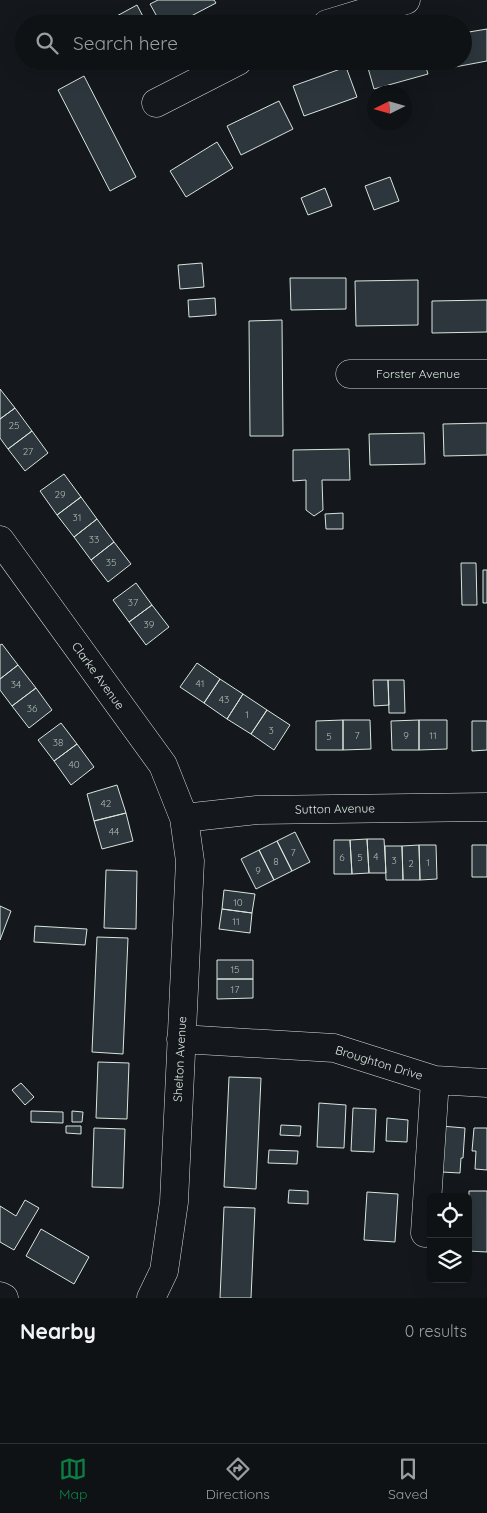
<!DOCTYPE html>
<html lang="en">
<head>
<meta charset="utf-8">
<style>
	body { margin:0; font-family:Quicksand,sans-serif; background:#181b1e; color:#f1f3f6 }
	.controls { position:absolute; right:15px; bottom:15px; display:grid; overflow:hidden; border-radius:8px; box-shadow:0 5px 20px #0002 }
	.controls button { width:45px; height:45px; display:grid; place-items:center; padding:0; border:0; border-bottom:1px solid #2f3234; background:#0f1215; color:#f1f3f6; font:25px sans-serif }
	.compass { position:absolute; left:367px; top:85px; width:45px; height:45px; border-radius:50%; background:#0f1215; box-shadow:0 5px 20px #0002; rotate:265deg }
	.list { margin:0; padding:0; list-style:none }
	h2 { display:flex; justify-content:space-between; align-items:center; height:65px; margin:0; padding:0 20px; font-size:21px }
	h2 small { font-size:16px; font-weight:400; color:#9b9ea0 }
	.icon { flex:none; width:28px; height:28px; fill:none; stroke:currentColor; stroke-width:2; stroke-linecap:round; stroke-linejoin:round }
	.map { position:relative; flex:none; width:487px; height:1298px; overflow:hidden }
	.search { position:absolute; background:#0f1215; box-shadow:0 5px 20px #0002; left:15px; right:15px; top:15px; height:55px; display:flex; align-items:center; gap:12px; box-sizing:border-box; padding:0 18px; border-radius:28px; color:#9b9ea0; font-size:19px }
	.sheet { height:145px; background:#0f1215 }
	nav { display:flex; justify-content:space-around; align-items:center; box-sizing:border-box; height:70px; border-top:1px solid #2f3234; background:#0f1215; font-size:14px; color:#9b9ea0 }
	nav a { display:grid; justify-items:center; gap:2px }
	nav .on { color:#0b8043 }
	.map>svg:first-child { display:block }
	.building { fill:#2c363c; stroke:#d8e6dc }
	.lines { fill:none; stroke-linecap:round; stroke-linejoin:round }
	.minor-casing { stroke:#d8e6dc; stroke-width:29 }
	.minor { stroke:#14181c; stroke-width:28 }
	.labels { text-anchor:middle; stroke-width:4; stroke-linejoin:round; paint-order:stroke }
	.number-label { font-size:10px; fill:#adbab4 }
	.street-label { font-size:12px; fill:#d8e6dc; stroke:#14181c }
</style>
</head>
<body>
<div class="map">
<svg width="487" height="1298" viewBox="0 0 487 1298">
	<rect width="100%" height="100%" fill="#14181c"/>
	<!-- building -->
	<path class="building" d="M158,0H214L216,3L176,24H161L150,4Z
		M137,5L147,24H102Z
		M487,29V61L444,69L443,61H463V33Z
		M366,61H424L428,74L374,89Z
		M346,67L357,97L304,116L293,86Z
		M84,76L136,177L110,191L58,90Z
		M279,101L293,129L241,155L227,126Z
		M217,142L233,168L186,197L170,171Z
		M390,177L399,201L374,210L365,186Z
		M325,188L332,206L308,215L301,198Z
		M202,263L204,287L180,289L178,265Z
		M290,278H346V309L291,310Z
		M418,280V325L356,326L355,281Z
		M215,298L216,315L189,317L188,300Z
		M487,300V332L432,333V301Z
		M282,320L283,436H250L249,321Z
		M0,389L15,408L0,419Z
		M15,408L32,431L8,449L0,438V419Z
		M487,423V455L444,456L443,424Z
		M32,431L48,453L25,471L8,449Z
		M424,433L425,464L370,465L369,434Z
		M349,449L350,480H322L323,510L314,516L306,510V480L293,481V450Z
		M64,474L81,497L57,515L40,491Z
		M81,497L97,519L74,537L57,515Z
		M343,513V529H326L325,514Z
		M97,519L114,542L91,560L74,537Z
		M114,542L131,564L108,582L91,560Z
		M461,563H476L477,605H462Z
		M483,570H487V603H483Z
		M136,583L152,605L129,622L113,600Z
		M152,605L169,627L146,645L129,622Z
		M2,644L18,665L0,679V645Z
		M197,663L220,679L204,703L180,687Z
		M18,665L36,688L12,706L0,690V679Z
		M220,679L243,694L227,719L204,703Z
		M373,680H388L389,705L374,706Z
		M388,680H404L405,713H389Z
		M36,688L52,710L29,728L12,706Z
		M243,694L267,710L251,734L227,719Z
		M267,710L290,725L274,750L251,734Z
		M343,720V750H316V721Z
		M343,720H370L371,749L343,750Z
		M419,720V750H392L391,721Z
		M419,720H447V749L419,750Z
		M472,721H487V750L472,751Z
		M61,723L77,744L54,761L38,740Z
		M77,744L94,767L71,785L54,761Z
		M117,785L126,813L94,821L87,794Z
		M126,813L133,841L102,849L94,821Z
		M295,832L310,862L292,871L277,841Z
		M367,839H384L386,873H369Z
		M367,839L369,873L352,874L350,840Z
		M334,840H350L352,874H334Z
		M277,841L292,871L274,880L259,850Z
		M419,845L420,880H403L402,846Z
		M419,845H436L437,879L420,880Z
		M472,845H487V877H472Z
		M385,846H402L403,880H386Z
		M259,850L274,880L256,889L241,859Z
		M106,870L137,871L136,929L104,928Z
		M224,890L255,894L252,913L222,909Z
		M0,906L11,911L0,940Z
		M222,909L252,913L250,933L219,929Z
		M35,926L87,929L85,945L34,942Z
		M97,937L128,938L123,1054L92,1052Z
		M217,960H253V979H217Z
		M217,979H253V998L217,999Z
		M98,1062L129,1063L127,1119L96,1118Z
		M229,1077L261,1078L256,1189L224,1187Z
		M21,1083L34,1097L25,1105L12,1090Z
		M319,1103L346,1105L344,1148L317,1147Z
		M353,1108L376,1109L374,1152L351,1151Z
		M31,1111L63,1112V1123L31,1122Z
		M72,1111L83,1112L82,1122H72Z
		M387,1118L408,1120L407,1142L386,1141Z
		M281,1125L301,1126L300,1136L280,1135Z
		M66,1126H81V1134L66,1133Z
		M441,1126L465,1128L463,1158H461L460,1173L442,1172Z
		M94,1128L125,1129L123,1188L92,1187Z
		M474,1128H487V1170L475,1169L476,1151H472Z
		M269,1150L298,1151L297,1164L268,1163Z
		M289,1190L308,1191V1204L288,1203Z
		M469,1191H487V1252L468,1251Z
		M367,1192L398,1194L395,1242L364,1240Z
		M25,1200L39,1208L14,1250L0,1242V1206L16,1216Z
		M224,1207L255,1208L251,1298H220Z
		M41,1229L89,1257L74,1284L26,1256Z"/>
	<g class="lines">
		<defs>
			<path id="minor" d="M327,24L406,0
				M156,103L238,61
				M350,374H487
				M0,540L163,765L184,818L190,861L174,1202L164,1271L151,1298
				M184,818L257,810L487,807
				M181,1039L334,1048L435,1080L487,1083
				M425,1233L435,1080
				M0,1296L4,1298"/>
		</defs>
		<!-- minor casing -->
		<use href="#minor" class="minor-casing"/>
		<!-- minor -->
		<use href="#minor" class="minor"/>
	</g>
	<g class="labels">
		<!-- number labels -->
		<g class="number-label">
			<text x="14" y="429">25</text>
			<text x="28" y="455">27</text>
			<text x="60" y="498">29</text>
			<text x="77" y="521">31</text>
			<text x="94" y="543">33</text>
			<text x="111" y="566">35</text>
			<text x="133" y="606">37</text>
			<text x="149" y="628">39</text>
			<text x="200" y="687">41</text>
			<text x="16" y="688">34</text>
			<text x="224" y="703">43</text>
			<text x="32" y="712">36</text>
			<text x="247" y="718">1</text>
			<text x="271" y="734">3</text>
			<text x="357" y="739">7</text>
			<text x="406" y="739">9</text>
			<text x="433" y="739">11</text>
			<text x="329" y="740">5</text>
			<text x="58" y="746">38</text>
			<text x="74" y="768">40</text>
			<text x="106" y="807">42</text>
			<text x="114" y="835">44</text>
			<text x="293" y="856">7</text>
			<text x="376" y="860">4</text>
			<text x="342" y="861">6</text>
			<text x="360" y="861">5</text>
			<text x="394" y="864">3</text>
			<text x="276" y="865">8</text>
			<text x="428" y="866">1</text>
			<text x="411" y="867">2</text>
			<text x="258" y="874">9</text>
			<text x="238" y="906">10</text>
			<text x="236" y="925">11</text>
			<text x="235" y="973">15</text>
			<text x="235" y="993">17</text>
		</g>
		<!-- street labels -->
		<g class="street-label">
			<text x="418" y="378">Forster Avenue</text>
			<text transform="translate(98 676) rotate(54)" y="4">Clarke Avenue</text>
			<text transform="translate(335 809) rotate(-1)" y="4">Sutton Avenue</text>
			<text transform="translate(180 1059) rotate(-87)" y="4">Shelton Avenue</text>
			<text transform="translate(379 1063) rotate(17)" y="4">Broughton Drive</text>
		</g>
	</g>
</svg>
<div class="controls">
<button><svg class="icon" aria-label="locate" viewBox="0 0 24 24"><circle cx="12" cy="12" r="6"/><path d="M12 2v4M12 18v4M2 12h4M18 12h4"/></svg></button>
<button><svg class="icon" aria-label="layers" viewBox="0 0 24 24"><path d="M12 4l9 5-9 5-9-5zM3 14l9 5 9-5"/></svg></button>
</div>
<svg class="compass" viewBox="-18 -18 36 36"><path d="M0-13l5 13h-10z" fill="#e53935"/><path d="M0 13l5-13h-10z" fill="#9b9ea0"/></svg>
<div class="search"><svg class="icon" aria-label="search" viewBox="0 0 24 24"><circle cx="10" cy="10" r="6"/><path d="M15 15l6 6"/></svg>Search here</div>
</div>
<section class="sheet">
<h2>Nearby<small>0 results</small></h2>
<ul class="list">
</ul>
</section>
<nav>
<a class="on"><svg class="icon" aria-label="map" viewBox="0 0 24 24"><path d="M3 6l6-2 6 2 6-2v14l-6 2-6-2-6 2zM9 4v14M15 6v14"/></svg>Map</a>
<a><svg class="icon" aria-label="directions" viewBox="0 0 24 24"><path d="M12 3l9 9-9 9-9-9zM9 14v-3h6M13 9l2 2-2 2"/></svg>Directions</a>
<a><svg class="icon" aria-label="saved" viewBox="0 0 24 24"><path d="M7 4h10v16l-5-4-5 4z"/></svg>Saved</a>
</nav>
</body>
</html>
